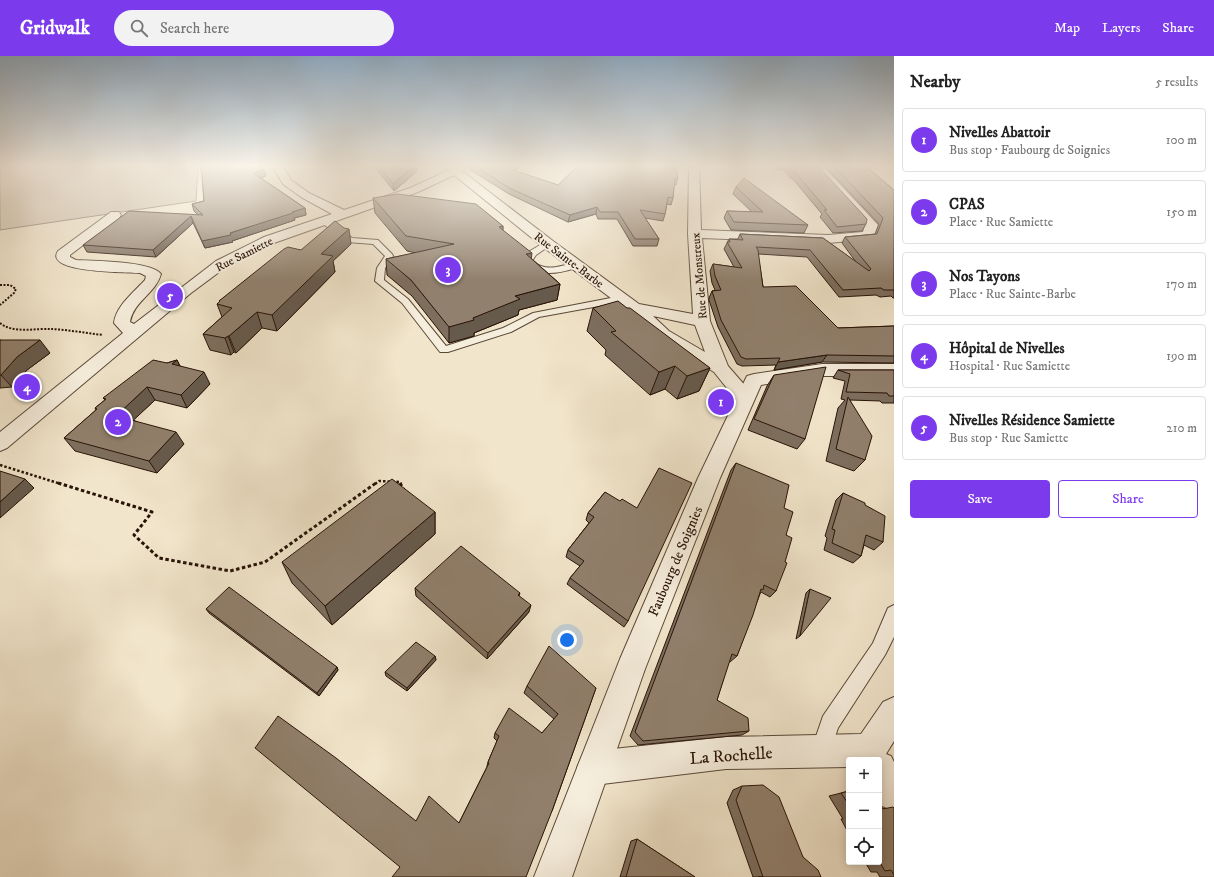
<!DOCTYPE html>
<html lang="en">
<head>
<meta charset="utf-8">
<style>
	body { margin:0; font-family:"IM FELL DW Pica",serif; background:#f2f2f2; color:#222 }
	.controls { position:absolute; right:12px; bottom:12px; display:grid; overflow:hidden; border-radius:4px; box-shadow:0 2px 10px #0003 }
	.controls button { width:36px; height:36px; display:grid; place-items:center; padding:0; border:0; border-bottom:1px solid #e0e0e0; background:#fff; color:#222; font:20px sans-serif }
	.you { position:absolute; left:567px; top:584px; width:14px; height:14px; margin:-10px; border:3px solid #fff; border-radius:50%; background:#1a73e8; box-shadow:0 0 0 6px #1a73e833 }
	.badge { display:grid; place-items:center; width:26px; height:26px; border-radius:50%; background:#7c3aed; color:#fff; font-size:13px; font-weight:700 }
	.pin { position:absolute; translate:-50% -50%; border:2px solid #fff; box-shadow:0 1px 4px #0006 }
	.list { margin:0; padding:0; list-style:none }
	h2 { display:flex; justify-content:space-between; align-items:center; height:52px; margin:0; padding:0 16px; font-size:17px }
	h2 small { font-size:13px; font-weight:400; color:#767676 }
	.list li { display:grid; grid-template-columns:26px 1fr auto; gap:12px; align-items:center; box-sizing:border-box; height:64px; margin:0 8px 8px; padding:0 8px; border:1px solid #e0e0e0; border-radius:4px }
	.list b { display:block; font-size:15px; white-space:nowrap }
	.list p { margin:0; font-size:13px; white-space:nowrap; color:#767676 }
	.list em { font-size:13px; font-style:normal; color:#767676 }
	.actions { display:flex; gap:8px; padding:12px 16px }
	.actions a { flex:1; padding:9px 0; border:1px solid #7c3aed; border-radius:4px; text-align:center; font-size:14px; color:#7c3aed }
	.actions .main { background:#7c3aed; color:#fff }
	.icon { flex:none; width:22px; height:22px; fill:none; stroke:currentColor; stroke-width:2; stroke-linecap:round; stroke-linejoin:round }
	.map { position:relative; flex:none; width:894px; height:821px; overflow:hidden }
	header { display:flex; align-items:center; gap:24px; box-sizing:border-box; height:56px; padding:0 20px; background:#7c3aed; color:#fff }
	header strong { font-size:19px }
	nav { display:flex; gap:22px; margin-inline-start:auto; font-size:14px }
	.search { width:280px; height:36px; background:#f2f2f2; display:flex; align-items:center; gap:10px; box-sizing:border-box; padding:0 14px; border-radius:22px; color:#767676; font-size:15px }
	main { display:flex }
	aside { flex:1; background:#fff }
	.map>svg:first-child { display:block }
	.green { fill:#cfc1aa; stroke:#7c6a58 }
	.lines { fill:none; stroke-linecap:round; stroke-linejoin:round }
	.service-casing { stroke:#5a4838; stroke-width:2 }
	.minor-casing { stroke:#5a4838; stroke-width:2 }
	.tertiary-casing { stroke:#5a4838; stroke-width:2 }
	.path-far2 { stroke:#281307; stroke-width:2; stroke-dasharray:2 1.5; stroke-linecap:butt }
	.path-far1 { stroke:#281307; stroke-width:2.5; stroke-dasharray:2.5 2; stroke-linecap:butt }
	.path { stroke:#281307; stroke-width:3; stroke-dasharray:3.5 2.5; stroke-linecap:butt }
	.service { fill:#f6eedd; fill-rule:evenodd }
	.minor { fill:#f6eedd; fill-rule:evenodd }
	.tertiary { fill:#f6eedd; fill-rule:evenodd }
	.wall { fill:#7d6e5e; stroke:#281307 }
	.shaded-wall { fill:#665a4c; stroke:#281307 }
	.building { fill:#91806d; stroke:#281307 }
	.labels { text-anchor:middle; stroke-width:4; stroke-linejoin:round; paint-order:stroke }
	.far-street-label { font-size:12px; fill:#281307; stroke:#f6eedd }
	.street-label { font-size:14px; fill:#281307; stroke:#f6eedd }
	.near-street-label { font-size:17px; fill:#281307; stroke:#f6eedd }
</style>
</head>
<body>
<header>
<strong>Gridwalk</strong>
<div class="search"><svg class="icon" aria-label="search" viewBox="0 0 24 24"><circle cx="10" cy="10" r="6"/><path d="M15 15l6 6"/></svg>Search here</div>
<nav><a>Map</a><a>Layers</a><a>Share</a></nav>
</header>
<main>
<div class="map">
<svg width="894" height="821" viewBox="0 0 894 821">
	<rect width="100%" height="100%" fill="#f1e5cb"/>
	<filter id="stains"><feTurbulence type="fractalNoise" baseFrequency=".005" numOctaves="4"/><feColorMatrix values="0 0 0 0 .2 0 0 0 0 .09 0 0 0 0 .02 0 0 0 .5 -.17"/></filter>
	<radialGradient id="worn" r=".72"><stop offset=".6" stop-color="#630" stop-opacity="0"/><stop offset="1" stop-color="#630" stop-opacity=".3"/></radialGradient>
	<!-- green -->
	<path class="green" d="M0,109H198L196,145L0,174Z"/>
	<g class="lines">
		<defs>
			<path id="service" d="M322,163H328L352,182L378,184L392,198L393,200L385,212L384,224L408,243L446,290L503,272L533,257L621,240L626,243L621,246L539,261L511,276L448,296H440L402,247L375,225L377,212L385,200L373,188L347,186L322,167Z
				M545,186H548L552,188L536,199L532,205C546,216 559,211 576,206L580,209L579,211C560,217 538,223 523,205L530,195Z
				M894,549V581L885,599L838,672L828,702L821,705L814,702L811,695L823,660L873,587L888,552Z"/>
			<path id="minor" d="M272,109H282L291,124L309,137L344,154L410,132L443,117L448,114L443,109H469L462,115L553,185L639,248L693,258L688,178L689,109H699L701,174L828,179L863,176L865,169L811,109H822L878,169L873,183L828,187L702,182L710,265L728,310L755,341L752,346L745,347L738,346L714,316L657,283L628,255L543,191L454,119L418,136L274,187L226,211L191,237L7,392L0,395V376L123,277L114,267C116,250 134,236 145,224L146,220L140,217C128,216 43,217 58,195L111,156H119L121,159L119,162L70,199V201L76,204C93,205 152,205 161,218C156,237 133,246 130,266L134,268L216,205L264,181L332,158L301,141L283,128ZM653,260L695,269L705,296L669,275Z
				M894,641V685L886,698L891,700L894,706V755L882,750L879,745V704H849V711L726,713L594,729L582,724L577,712L582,700L594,695L726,681L861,678L883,646Z"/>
			<path id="tertiary" d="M822,308H894V320H822L761,329L720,422L645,613L572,821H534L620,603L698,422L745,324L747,320L754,318Z"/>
		</defs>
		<!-- service casing -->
		<use href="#service" class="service-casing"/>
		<!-- minor casing -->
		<use href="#minor" class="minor-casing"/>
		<!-- tertiary casing -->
		<use href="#tertiary" class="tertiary-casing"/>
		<!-- path-far2 -->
		<path class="path-far2" d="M0,229H10L16,233L14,237L0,249
			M0,267C13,278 36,272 52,273C69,274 86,277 103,279"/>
		<!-- path-far1 -->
		<path class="path-far1" d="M0,409L61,428
			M375,428L379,425L400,426L401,428"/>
		<!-- path -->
		<path class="path" d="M58,427L152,456L134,479L159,502L230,515L265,506L376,427
			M400,427L404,434"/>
		<!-- service -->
		<use href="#service" class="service"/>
		<!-- minor -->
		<use href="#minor" class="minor"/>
		<!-- tertiary -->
		<use href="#tertiary" class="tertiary"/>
	</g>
	<!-- wall -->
	<path class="wall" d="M373,109H417V115L394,135Z
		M469,109H523L515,115L558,129L579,109L678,122L676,129L674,128L673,142L671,149L667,148L665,158L663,165L645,162L659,183L657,190H633L617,163H598L596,158L568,166L509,138L469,113Z
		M773,109H817L866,168L862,175L833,177L820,161L822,158L792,122H790L784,114L776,113Z
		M824,109H868V112L894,134V242H893L891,240L880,241L876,239L839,241L807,201L758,198L763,231L838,272L894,270V307L822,306L774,314L776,309L742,310L737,308L718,271L709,244V242L712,235L715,234L712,227L710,215L713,208L734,211L724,193L729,183H738L740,178L823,182L856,206L842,187L845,181L875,178L879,168Z
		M202,119L266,120L261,122L305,152L306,159L294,162L295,164L232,185L233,186L205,192L193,167L156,201L87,196L83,189L198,159L194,155L192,148L204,145Z
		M736,131L808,169L804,177L731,174L724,162L727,155L752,156L733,138Z
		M373,142L503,170V174L531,202L560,228L557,244L519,254L518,259L474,277V280L449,287L412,240L387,219L386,203L416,197L407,195L375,157Z
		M351,188L333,205L335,216L277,275L262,272L236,297L234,296L231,299L210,294L203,278L222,261L217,248L220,246L219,245L301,194Z
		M593,252H627L710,312L699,335L677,343L665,333L650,339L605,299L606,294L587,275Z
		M0,284L50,297L27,314L12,331L0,332Z
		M177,304L180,310L210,328L187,352L155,344L133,364L184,388L157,417L75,395L64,382L96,354L95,352L105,344L103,342L167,307Z
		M838,314H894V347H882L880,345L850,344L865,404L854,415L826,405L838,352L845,344L841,343L845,325L833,322Z
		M774,319L805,383L797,393L748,374L767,330Z
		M736,407L784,452L786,479L776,535L770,541L761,536L760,538L737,600L730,606L729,605L717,644L749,675L742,679L638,689L630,680L731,414Z
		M605,436L628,565L624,571L567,528L570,522L580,510L566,501L568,494L589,467L586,464L588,457Z
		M843,437L865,449L883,486L874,494L864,489L861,500L853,507L824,494L827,482L825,480L836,444Z
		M435,456V478L332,569L292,527L282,506Z
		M415,532L520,537L519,540L529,556L487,603L416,540Z
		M810,533L800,580L796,583L806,537Z
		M206,553L337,611L338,614L319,640L209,557Z
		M435,600L436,604L407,635L386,620L385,616Z
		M527,630L596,632L552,755L400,811L416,765L459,767L487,711V710L488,706L497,685L494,682L495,677H542L554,663L524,637Z
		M742,730L803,801L821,821H753L727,747L733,734Z
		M849,735V778L841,763H843L829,740Z
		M879,748L883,753L894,752V821H880L877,816H871L865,806H879Z
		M637,783L695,821H620L631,785Z"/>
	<!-- shaded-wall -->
	<path class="shaded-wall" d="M415,109H417V115L394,135L393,128Z
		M515,109H523L509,119L510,113Z
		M264,114L266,120L255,123L253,117Z
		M597,151L596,158L568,166L570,159Z
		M305,152L306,159L294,162L295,164L232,185L233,186L205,192L202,185L230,177Z
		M191,160L193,167L156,201L153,194Z
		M503,170L502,185L499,171Z
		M349,173L351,188L333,205L335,216L277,275L272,259L321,198Z
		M532,197L530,213L526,198Z
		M560,228L557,244L519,254L518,259L474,277V280L449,287V271L473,262L515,240Z
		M257,256L262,272L236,297L229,280Z
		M228,280L234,296L231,299L225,282Z
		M40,284L50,297L27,314L12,331L1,319L17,301Z
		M827,299L822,306L774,314L778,306Z
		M177,304L183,317L172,308Z
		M675,310L665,333L650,339L659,316Z
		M710,312L699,335L677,343L687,320Z
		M204,316L210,328L187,352L181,339Z
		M147,331L155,344L124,373L116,360Z
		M176,376L184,388L157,417L149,405Z
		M25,423L34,432L0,462V446Z
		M435,456V478L332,569L325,550Z
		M531,549L529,556L487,603L488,597Z
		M435,600L436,604L407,635V632Z
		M337,611L338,614L319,640L317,637Z"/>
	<!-- building -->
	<path class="building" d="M200,109H258L264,114L253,117L305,152L292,156L293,157L230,177L231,179L202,185L191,160L153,194L83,189L129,155L203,159L192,148L204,145L202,119Z
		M378,109H415L393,128Z
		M474,109H515L510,113L558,129L579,109H615L646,112L647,109H676L678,122H675L673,142L668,141L665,158L640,154L659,183H635L618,156H600L597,151L570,159L509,132Z
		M787,109H817L867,163L866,168L837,171L824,154H827L795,116H793Z
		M833,109H868V112L894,134V234H884L881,232L843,234L810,194L756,191L758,194L763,231L796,230L838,272L894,270V300L827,299L778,306L780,302L746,303L741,301L721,264L712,235L721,234L715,220L713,208L742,212L727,186H730L729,183L743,184L740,178L823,182L869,215L871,213L845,181L877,178L883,162Z
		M744,122L808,169L734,166L727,155L763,156L736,131Z
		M398,138L476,148L503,170L499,171L532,197L526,198L560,228L515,240L520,243L473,262L474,264L449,271L411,224L386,203L454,188L406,180L373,142Z
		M335,165L344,172L349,173L321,198L333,200L272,259L257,256L229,280H228L225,282L203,278L232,252L217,248L220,245H219L284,193L288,191L301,194Z
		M618,245L627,252H630L710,312L687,320L675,310L659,316L611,276L616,275L593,252Z
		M0,284H40L17,301L1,319H0Z
		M153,304L167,307L177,304L172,308L204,316L181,339L147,331L116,360L176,376L149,405L64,382L97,353L95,352L106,343L103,342Z
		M826,311L805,383L754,363L774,319Z
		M838,314H894V340H889L887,337L846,336L850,318Z
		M848,341L872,380L865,404L836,393Z
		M736,407L789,429L784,452L793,456L786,479L792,482L785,506L787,507L776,535L764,529L763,534L761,533L753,559L737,600L732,598L717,644L748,662L749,675L643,685L635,676Z
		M659,412L692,427L628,565L570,522L584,505L568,494L594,461L588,457L605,436L620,445L622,443L637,452Z
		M0,415L25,423L0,446Z
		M392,423L435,456L325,550L282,506Z
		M843,437L865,447V449L885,460L883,486L866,479L861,500L832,487L835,474L832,473Z
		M461,490L520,537L518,539L531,549L488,597L415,532Z
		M229,531L337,611L317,637L206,553Z
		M810,533L831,542L800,580Z
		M416,586L435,600L407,632L385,616Z
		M549,590L596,632L552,755L526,821H392L400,811L255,692L278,660L336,702L416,765L429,740L459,767L489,707L488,706L499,680L495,677L509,652L542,677L558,658L527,630Z
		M763,729L779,741L803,801L818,814L821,821H758H763L736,744L742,730Z
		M849,735V749L841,737Z
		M879,748L883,753L893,751L894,752V819L891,814L885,815L879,805Z
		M637,783L695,821H626Z"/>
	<!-- sky -->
	<linearGradient id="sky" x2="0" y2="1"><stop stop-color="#90abc2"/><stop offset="0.49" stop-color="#f9f3e8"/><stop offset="1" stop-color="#f9f3e8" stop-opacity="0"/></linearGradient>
	<rect width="894" height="224" fill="url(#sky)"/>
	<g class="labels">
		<!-- far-street labels -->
		<g class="far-street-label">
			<text transform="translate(244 198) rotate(-27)" y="4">Rue Samiette</text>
			<text transform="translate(569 204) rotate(37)" y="4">Rue Sainte-Barbe</text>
			<text transform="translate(699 220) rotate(-95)" y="4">Rue de Monstreux</text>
		</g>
		<!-- street labels -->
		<g class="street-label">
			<text transform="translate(675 505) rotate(-67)" y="5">Faubourg de Soignies</text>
		</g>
		<!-- near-street labels -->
		<g class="near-street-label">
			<text transform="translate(731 699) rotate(-4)" y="6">La Rochelle</text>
		</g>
	</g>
	<rect width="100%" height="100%" filter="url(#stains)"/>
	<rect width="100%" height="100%" fill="url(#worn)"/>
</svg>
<div class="controls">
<button>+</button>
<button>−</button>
<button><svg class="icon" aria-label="locate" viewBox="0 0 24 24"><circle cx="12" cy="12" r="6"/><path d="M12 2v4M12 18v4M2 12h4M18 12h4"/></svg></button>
</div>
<div class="you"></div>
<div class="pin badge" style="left:721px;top:346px">1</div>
<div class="pin badge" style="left:118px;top:366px">2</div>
<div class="pin badge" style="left:448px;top:214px">3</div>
<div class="pin badge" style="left:27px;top:331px">4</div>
<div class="pin badge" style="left:170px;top:240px">5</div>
</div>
<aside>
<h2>Nearby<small>5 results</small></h2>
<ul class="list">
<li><span class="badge">1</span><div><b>Nivelles Abattoir</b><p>Bus stop · Faubourg de Soignies</p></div><em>100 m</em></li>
<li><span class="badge">2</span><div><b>CPAS</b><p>Place · Rue Samiette</p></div><em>150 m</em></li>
<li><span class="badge">3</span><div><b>Nos Tayons</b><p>Place · Rue Sainte-Barbe</p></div><em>170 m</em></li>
<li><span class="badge">4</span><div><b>Hôpital de Nivelles</b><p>Hospital · Rue Samiette</p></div><em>190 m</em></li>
<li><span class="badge">5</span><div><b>Nivelles Résidence Samiette</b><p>Bus stop · Rue Samiette</p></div><em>210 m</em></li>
</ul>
<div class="actions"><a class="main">Save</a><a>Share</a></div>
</aside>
</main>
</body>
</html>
